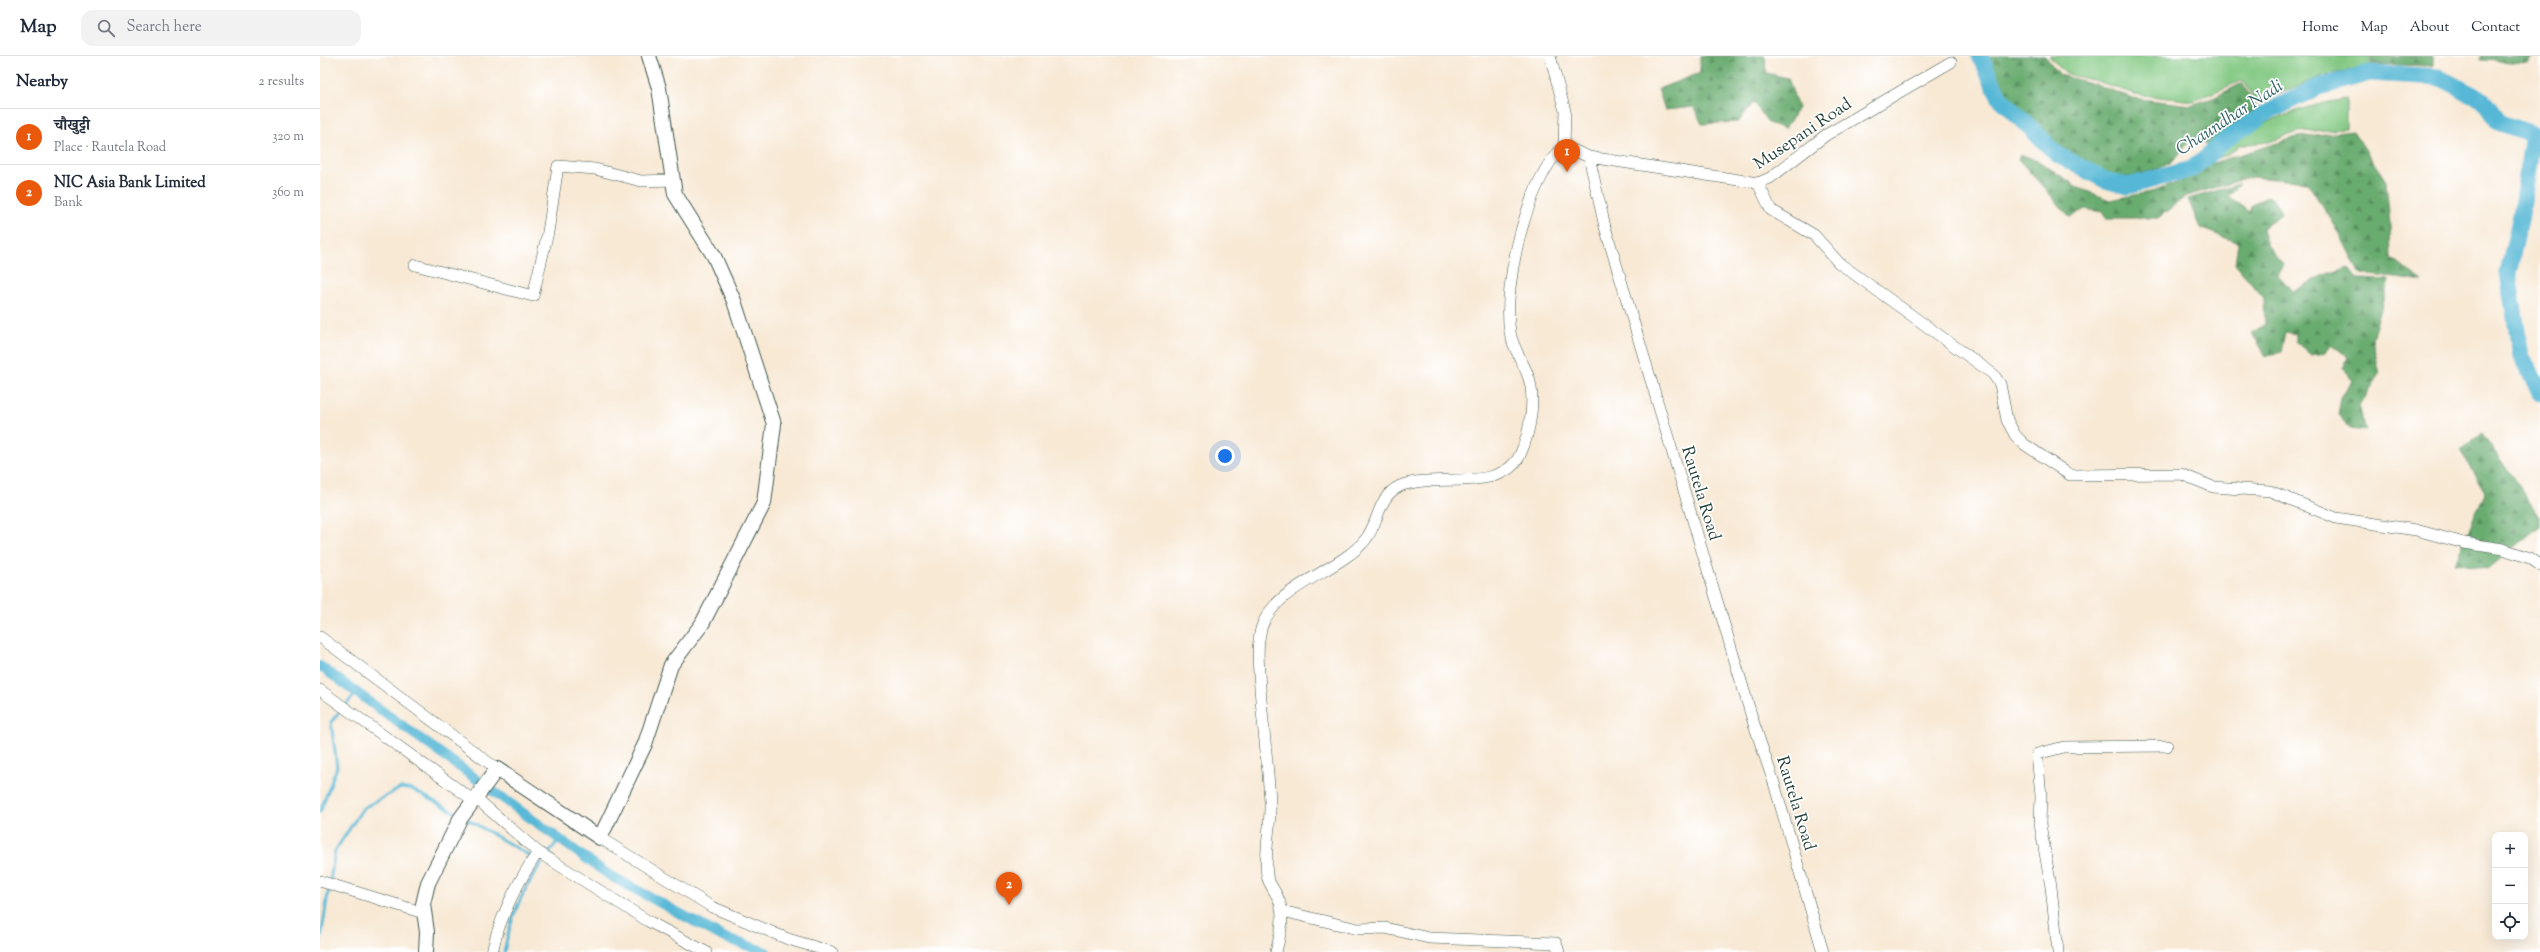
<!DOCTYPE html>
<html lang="en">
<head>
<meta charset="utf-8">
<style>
	body { margin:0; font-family:"Sorts Mill Goudy","Noto Serif Devanagari",serif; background:#f2f2f3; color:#1f2937 }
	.controls { position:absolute; right:12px; bottom:12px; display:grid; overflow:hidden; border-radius:8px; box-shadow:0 4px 16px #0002 }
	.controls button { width:36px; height:36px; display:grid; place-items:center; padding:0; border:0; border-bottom:1px solid #e0e1e3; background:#fff; color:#1f2937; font:20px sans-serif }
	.you { position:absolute; left:905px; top:400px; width:14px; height:14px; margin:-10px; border:3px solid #fff; border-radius:50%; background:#1a73e8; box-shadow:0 0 0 6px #1a73e833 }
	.badge { display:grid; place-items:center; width:26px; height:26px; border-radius:50%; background:#ea580c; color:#fff; font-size:13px; font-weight:700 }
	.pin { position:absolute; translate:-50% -33px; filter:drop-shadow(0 1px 2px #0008) }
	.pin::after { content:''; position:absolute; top:21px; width:14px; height:12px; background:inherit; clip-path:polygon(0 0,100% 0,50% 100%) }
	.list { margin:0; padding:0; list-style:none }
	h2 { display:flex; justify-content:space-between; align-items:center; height:52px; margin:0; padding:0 16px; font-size:17px }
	h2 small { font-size:13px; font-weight:400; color:#747a83 }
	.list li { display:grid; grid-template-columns:26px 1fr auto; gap:12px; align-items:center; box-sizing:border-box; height:56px; padding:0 16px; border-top:1px solid #e0e1e3 }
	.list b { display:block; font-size:15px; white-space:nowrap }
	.list p { margin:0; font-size:13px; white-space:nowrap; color:#747a83 }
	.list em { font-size:13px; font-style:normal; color:#747a83 }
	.icon { flex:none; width:22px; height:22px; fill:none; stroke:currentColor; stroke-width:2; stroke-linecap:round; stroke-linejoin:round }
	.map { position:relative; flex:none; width:2220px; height:896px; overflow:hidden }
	header { display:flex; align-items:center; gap:24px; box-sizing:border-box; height:56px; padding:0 20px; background:#fff; border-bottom:1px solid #e0e1e3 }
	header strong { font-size:19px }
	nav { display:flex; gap:22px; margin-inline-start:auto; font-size:14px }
	.search { width:280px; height:36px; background:#f2f2f3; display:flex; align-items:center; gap:10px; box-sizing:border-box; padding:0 14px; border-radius:12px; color:#747a83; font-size:15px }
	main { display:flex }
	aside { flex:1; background:#fff }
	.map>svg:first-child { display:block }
	.grass { fill:#82c882; stroke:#50825b }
	.forest { fill:url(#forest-firs); stroke:#447452 }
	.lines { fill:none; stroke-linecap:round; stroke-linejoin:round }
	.stream { stroke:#57b8d6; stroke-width:3 }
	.canal { stroke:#57b8d6; stroke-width:10 }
	.river { stroke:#57b8d6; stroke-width:17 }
	.minor-casing { stroke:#40574c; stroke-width:12 }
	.tertiary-casing { stroke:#40574c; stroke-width:16 }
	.minor { stroke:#fff; stroke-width:11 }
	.tertiary { stroke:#fff; stroke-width:14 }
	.labels { text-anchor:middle; stroke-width:3.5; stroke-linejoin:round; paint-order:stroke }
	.street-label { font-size:17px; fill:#1f3d34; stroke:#fff }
	.water-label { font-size:18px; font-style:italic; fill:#306265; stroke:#fff }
</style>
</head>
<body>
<header>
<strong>Map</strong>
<div class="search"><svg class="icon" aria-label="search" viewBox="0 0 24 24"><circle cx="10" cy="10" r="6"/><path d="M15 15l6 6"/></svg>Search here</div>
<nav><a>Home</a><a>Map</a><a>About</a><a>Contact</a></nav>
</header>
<main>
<aside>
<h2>Nearby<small>2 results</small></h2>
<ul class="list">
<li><span class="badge">1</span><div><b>चौखुट्टी</b><p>Place · Rautela Road</p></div><em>320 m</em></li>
<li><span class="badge">2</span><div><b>NIC Asia Bank Limited</b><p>Bank</p></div><em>360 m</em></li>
</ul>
</aside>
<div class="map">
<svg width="2220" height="896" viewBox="0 0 2220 896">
	<defs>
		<pattern id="forest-firs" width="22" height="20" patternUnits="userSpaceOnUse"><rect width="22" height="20" fill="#69ac70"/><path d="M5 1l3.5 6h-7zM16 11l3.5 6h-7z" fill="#568d5d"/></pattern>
	</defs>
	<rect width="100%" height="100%" fill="#fff"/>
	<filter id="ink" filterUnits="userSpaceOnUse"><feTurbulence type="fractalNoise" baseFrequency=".025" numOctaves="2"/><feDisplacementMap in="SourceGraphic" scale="8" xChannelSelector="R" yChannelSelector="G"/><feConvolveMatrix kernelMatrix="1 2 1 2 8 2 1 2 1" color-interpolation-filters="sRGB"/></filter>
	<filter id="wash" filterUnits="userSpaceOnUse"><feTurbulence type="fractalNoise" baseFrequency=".012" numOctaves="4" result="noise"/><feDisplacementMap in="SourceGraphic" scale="16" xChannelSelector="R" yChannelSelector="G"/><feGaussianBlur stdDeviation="0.9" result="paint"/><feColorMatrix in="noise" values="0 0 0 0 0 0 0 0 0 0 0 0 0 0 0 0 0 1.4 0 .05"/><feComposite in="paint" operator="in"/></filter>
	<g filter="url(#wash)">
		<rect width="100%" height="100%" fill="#f8e9d5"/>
		<!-- grass -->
		<path class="grass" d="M1729,0H2049L2052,9L2006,19L1936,47L1923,24L1873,45L1814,38L1777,25L1746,18Z
			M2026,43V73L1978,76L1949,86L1919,89L1909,99L1890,104C1938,67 1967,53 2026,43Z"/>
		<!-- forest -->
		<path class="forest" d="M1380,0H1445L1446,17L1468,22L1478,52L1465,73L1448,67L1434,46L1418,66L1382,68L1374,51L1345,54L1338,33L1380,17Z
			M1667,0H1725L1740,19L1774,28L1813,42L1870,49L1893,42L1922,27L1937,53L1889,90L1880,83L1865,89C1857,105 1844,112 1827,116C1821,118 1813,121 1807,121C1769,119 1702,64 1683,33C1676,23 1672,11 1667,0Z
			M2051,0H2113V10L2053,8Z
			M2161,0H2211L2209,7L2161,4Z
			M2033,75L2066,125L2070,168L2071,202L2102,225L2040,218L2017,173L1987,126L1932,121L1866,140L1838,162H1786L1782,156L1765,153L1750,161L1698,103L1700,98L1720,106L1759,132L1790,144L1835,135L1862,125L1880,111L1977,81Z
			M1919,128L1908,140L1929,156L1932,149L1948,140L1958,148L1961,158L1942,173L1947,189L1963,208L1958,219L1973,236L2002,220L2029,211L2037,223L2069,224L2052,283L2060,318L2039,350L2046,375L2031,373L2018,359L2021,341L2033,325L2023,313L2028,301L2011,288L2006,297L1991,299L1976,286V278L1965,276L1961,296L1946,300L1932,277L1945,268L1944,242L1915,208L1918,187L1880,172L1868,143Z
			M2162,377L2220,461V470L2167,513L2135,507L2165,436L2140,394Z"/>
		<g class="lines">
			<!-- stream -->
			<path class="stream" d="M26,649L37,636
				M0,756L17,711L11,666L22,653
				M145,762L210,800
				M229,797L239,783
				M10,825L15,795L43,752L81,732L93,734L136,757
				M0,888L9,831
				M184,896C191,861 201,836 222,807"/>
			<!-- canal -->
			<path class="canal" d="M0,610L289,819L403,881L446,896"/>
			<!-- river -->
			<path class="river" d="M1660,0L1680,42L1738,99L1785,124L1808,130L1872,113L1909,81L1951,54L1996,32L2049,17L2118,21L2163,44L2180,67L2213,78L2201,159L2188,217L2201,300L2220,336"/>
		</g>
	</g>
	<g filter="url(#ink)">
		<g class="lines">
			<defs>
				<path id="minor" d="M1230,0L1245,55L1244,90
					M1244,90L1269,101L1438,127L1450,122L1506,79L1631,6
					M1269,101L1285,171L1433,665L1454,727L1503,896
					M1438,127L1451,154L1494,179L1519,207L1673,318L1680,328L1687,364L1695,379L1704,388L1750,419L1861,418L1893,431L1950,435L2016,462L2096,474L2144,487L2183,493L2210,502L2220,509
					M95,209L213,240L228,176L238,110L275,113L321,125L353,124
					M0,581L177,713
					M0,634L153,744
					M157,743L218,796L328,865L386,896
					M280,782L392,851L468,883L512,896
					M0,825L104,857
					M962,855L1038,873L1065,872L1109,882L1236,887L1239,896
					M172,896C180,859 197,827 218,796
					M956,896C960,879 966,859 958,842C955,835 949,828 947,820C944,796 951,770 950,746C948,708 943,670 940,632C939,613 936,592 941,573C954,529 1020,516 1046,483C1059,466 1058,440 1080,430C1115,416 1181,438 1200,399C1210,377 1217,340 1207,317C1202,304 1192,290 1190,276C1182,230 1208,120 1244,90
					M1738,896L1731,831L1720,768L1721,740L1717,698L1744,691L1847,690"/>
				<path id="tertiary" d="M106,896L107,876L103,848L108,827L140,763L177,713L280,782L325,688L351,609L382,568L444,447L454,368L414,245L394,200L355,138L339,32L329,0"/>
			</defs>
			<!-- minor casing -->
			<use href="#minor" class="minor-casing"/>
			<!-- tertiary casing -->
			<use href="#tertiary" class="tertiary-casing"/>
			<!-- minor -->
			<use href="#minor" class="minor"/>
			<!-- tertiary -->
			<use href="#tertiary" class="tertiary"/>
		</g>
	</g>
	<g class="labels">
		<!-- street labels -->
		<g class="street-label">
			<text transform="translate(1482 77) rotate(-34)" y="6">Musepani Road</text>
			<text transform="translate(1382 437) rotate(73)" y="6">Rautela Road</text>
			<text transform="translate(1477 747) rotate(73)" y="6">Rautela Road</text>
		</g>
		<!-- water labels -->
		<g class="water-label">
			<text transform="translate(1909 61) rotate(-33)" y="6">Chaundhar Nadi</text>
		</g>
	</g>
</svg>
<div class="controls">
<button>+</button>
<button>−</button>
<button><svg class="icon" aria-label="locate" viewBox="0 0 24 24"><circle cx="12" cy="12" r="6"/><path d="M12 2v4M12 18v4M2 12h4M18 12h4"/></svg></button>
</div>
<div class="you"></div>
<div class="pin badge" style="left:1247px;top:116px">1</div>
<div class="pin badge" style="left:689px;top:849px">2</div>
</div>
</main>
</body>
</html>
